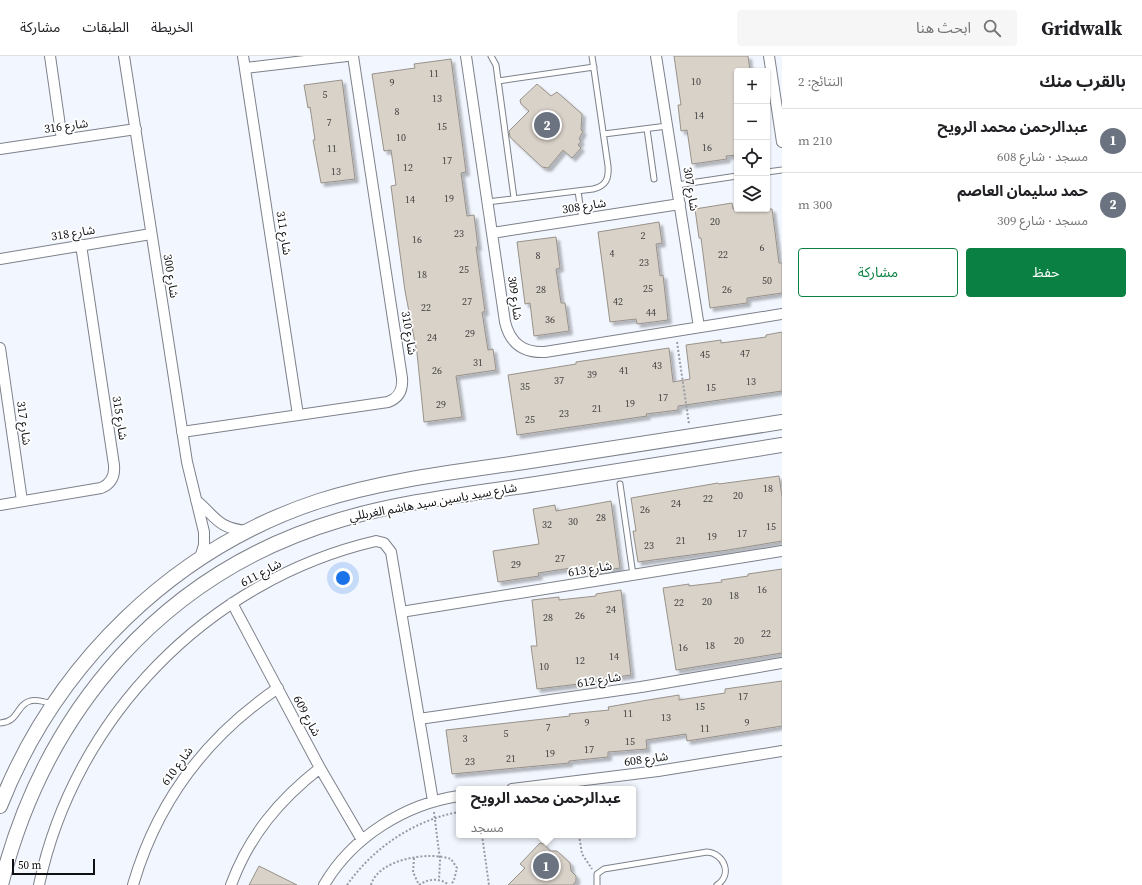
<!DOCTYPE html>
<html lang="ar">
<head>
<meta charset="utf-8">
<style>
	body { margin:0; font-family:"Source Serif 4","Noto Sans Arabic",serif; background:#f6f6f6; color:#202124; direction:rtl }
	.controls { position:absolute; right:12px; top:12px; display:grid; overflow:hidden; border-radius:4px; box-shadow:0 1px 3px #0004 }
	.controls button { width:36px; height:36px; display:grid; place-items:center; padding:0; border:0; border-bottom:1px solid #e0e0e0; background:#fff; color:#202124; font:20px sans-serif }
	.scale { position:absolute; left:12px; bottom:10px; width:83px; box-sizing:border-box; padding-left:4px; border:2px solid #0f1014; border-top:0; font-size:11px; line-height:14px; white-space:nowrap; color:#0f1014; -webkit-text-stroke:3px #fff; paint-order:stroke }
	.you { position:absolute; left:343px; top:522px; width:14px; height:14px; margin:-10px; border:3px solid #fff; border-radius:50%; background:#1a73e8; box-shadow:0 0 0 6px #1a73e833 }
	.badge { display:grid; place-items:center; width:26px; height:26px; border-radius:50%; background:#0b8043; color:#fff; font-size:13px; font-weight:700 }
	.pin { position:absolute; translate:-50% -50%; border:2px solid #fff; box-shadow:0 1px 4px #0006 }
	.popup { position:absolute; left:456px; top:730px; width:180px; height:52px; box-sizing:border-box; display:grid; place-content:center; border-radius:4px; background:#fff; filter:drop-shadow(0 1px 3px #0005); font-size:13px; white-space:nowrap; color:#757577 }
	.popup b { font-size:15px; color:#202124 }
	.popup::after { content:''; position:absolute; left:50%; top:100%; margin-left:-8px; border:8px solid transparent; border-top-color:#fff }
	.list { margin:0; padding:0; list-style:none }
	h2 { display:flex; justify-content:space-between; align-items:center; height:52px; margin:0; padding:0 16px; font-size:17px }
	h2 small { font-size:13px; font-weight:400; color:#757577 }
	.list li { display:grid; grid-template-columns:26px 1fr auto; gap:12px; align-items:center; box-sizing:border-box; height:64px; padding:0 16px; border-top:1px solid #e0e0e0 }
	.list b { display:block; font-size:15px; white-space:nowrap }
	.list p { margin:0; font-size:13px; white-space:nowrap; color:#757577 }
	.list em { font-size:13px; font-style:normal; color:#757577 }
	.actions { display:flex; gap:8px; padding:12px 16px }
	.actions a { flex:1; padding:9px 0; border:1px solid #0b8043; border-radius:4px; text-align:center; font-size:14px; color:#0b8043 }
	.actions .main { background:#0b8043; color:#fff }
	.icon { flex:none; width:22px; height:22px; fill:none; stroke:currentColor; stroke-width:2; stroke-linecap:round; stroke-linejoin:round }
	.map { position:relative; flex:none; width:782px; height:829px; overflow:hidden; direction:ltr }
	header { display:flex; align-items:center; gap:24px; box-sizing:border-box; height:56px; padding:0 20px; background:#fff; border-bottom:1px solid #e0e0e0 }
	header strong { font-size:19px }
	nav { display:flex; gap:22px; margin-inline-start:auto; font-size:14px }
	.search { width:280px; height:36px; background:#f6f6f6; display:flex; align-items:center; gap:10px; box-sizing:border-box; padding:0 14px; border-radius:4px; color:#757577; font-size:15px }
	main { display:flex }
	aside { flex:1; background:#fff }
	.map>svg:first-child { display:block }
	.building { fill:#d9d2c9; stroke:#98928a; filter:url(#shadow) }
	.lines { fill:none; stroke-linecap:round; stroke-linejoin:round }
	.lane-casing { stroke:#7d818a; stroke-width:7 }
	.street-casing { stroke:#7d818a; stroke-width:12 }
	.secondary-casing { stroke:#7d818a; stroke-width:16 }
	.path { stroke:#999ba2; stroke-width:2; stroke-dasharray:2 2; stroke-linecap:butt }
	.lane { stroke:#fff; stroke-width:5 }
	.street { stroke:#fff; stroke-width:10 }
	.secondary { stroke:#fff; stroke-width:14 }
	.labels { text-anchor:middle; stroke-width:3.5; stroke-linejoin:round; paint-order:stroke }
	.number-label { font-size:10px; fill:#424041 }
	.street-label { font-size:12px; fill:#0f1014; stroke:#fff }
</style>
</head>
<body>
<header>
<strong>Gridwalk</strong>
<div class="search"><svg class="icon" aria-label="search" viewBox="0 0 24 24"><circle cx="10" cy="10" r="6"/><path d="M15 15l6 6"/></svg>ابحث هنا</div>
<nav><a>الخريطة</a><a>الطبقات</a><a>مشاركة</a></nav>
</header>
<main>
<aside>
<h2>بالقرب منك<small>النتائج: 2</small></h2>
<ul class="list">
<li><span class="badge" style="background:#6b7280">1</span><div><b>عبدالرحمن محمد الرويح</b><p>مسجد · شارع 608</p></div><em>210 m</em></li>
<li><span class="badge" style="background:#6b7280">2</span><div><b>حمد سليمان العاصم</b><p>مسجد · شارع 309</p></div><em>300 m</em></li>
</ul>
<div class="actions"><a class="main">حفظ</a><a>مشاركة</a></div>
</aside>
<div class="map">
<svg width="782" height="829" viewBox="0 0 782 829">
	<defs>
		<filter id="shadow"><feDropShadow dx="3.5" dy="3.5" stdDeviation="1" flood-color="#0004"/></filter>
	</defs>
	<rect width="100%" height="100%" fill="#f2f6fe"/>
	<!-- building -->
	<path class="building" d="M674,0H748L750,15H737V99L726,100L727,103L692,108L687,74L681,75L678,49H681Z
		M451,3L466,116L461,117L467,160L474,159L478,191H476L485,256H482L488,294L493,293L496,314L456,320L462,361L424,366L417,297L405,235L391,130L396,129L391,94L384,95L372,18L415,12L414,8Z
		M342,24L355,123L321,127L313,84H315L310,51L308,52L304,29Z
		M537,28L551,40L557,36L582,58L581,74L583,75L579,83L581,85L578,89L581,92L572,102L563,94L548,112L542,111L510,81L509,75L529,55L521,48L520,44Z
		M732,147L733,153H772L779,207H782V237L747,242V247L710,252L701,182H699L695,153Z
		M659,166L662,187L656,188L660,220L663,219L668,264L637,268L636,263L610,266L598,176Z
		M556,181L560,212L556,213L561,247H565L569,275L534,280L530,247L525,248L517,186Z
		M782,276V335L678,350V354L646,358L647,360L517,379L508,319L576,308V306L669,292L673,326L690,323L686,289L721,284V287L766,281V279Z
		M779,420L782,441V485L728,494L638,506L633,475H636L631,442L718,427L719,428Z
		M611,445L620,512L585,517L584,510L538,517L539,520L498,526L493,495L539,488L533,453L555,449L556,455Z
		M782,513V597L676,614L663,532L689,528V530L722,526L721,524L748,520V518Z
		M621,534L631,619L595,624V626L537,633L531,590H537L532,544L559,541V544L596,540V538Z
		M782,625V670L687,685L686,678L646,684L647,693L608,696V701L569,705V707L452,718L446,674L570,660L569,658L609,654L608,651L648,644L679,639V644L725,637V633Z
		M540,787L544,788L550,795H557L570,807L571,815L576,820V825L573,829H508L525,812L520,808Z
		M259,810L297,829H249Z"/>
	<g class="lines">
		<defs>
			<path id="lane" d="M491,0L496,9L514,142
				M498,25L594,11
				M647,73L654,123
				M604,78L667,70
				M767,116L782,114
				M677,129L737,120
				M578,135L582,163
				M487,146L593,133C606,130 609,123 608,110L592,0
				M620,428L633,519
				M0,667C19,666 16,649 30,645C36,643 46,646 52,648
				M597,829V818L604,813L707,796C724,797 733,819 717,829"/>
			<path id="street" d="M50,0L62,84
				M124,0L187,406L204,476V489L200,502
				M243,0L298,359
				M466,0L505,266C510,287 523,297 545,296L782,258
				M656,0L699,271
				M769,0L782,86
				M245,12L347,0
				M0,93L136,73
				M492,177L680,148
				M0,203L151,178
				M0,292L22,445
				M182,376L388,346C399,342 403,334 402,322L353,0
				M196,444C216,461 217,472 247,475
				M0,449L101,432C111,428 115,420 114,409L81,189
				M232,547L320,712L362,784
				M401,556L782,495
				M419,663L641,631L782,607
				M512,733L658,715L782,695
				M39,829C74,662 208,524 376,485L384,487L391,496L433,745
				M133,829C157,746 207,680 278,632
				M231,829C249,780 279,744 320,712
				M324,829C352,781 405,748 459,740"/>
			<path id="secondary" d="M0,750C56,608 173,493 319,445C385,424 456,416 524,406C610,392 696,379 782,366
				M1,829C45,654 163,516 340,464C403,445 471,438 536,428C618,415 700,402 782,389"/>
		</defs>
		<!-- lane casing -->
		<use href="#lane" class="lane-casing"/>
		<!-- street casing -->
		<use href="#street" class="street-casing"/>
		<!-- secondary casing -->
		<use href="#secondary" class="secondary-casing"/>
		<!-- path -->
		<path class="path" d="M677,286L689,368
			M434,756L440,804L439,824
			M482,779L489,829
			M579,779L582,798L592,813
			M414,802L413,816L419,829
			M347,829C373,792 414,764 459,756
			M371,829C378,803 429,795 451,803L457,812L454,824L451,829
			M419,829C429,822 440,822 449,829"/>
		<!-- lane -->
		<use href="#lane" class="lane"/>
		<!-- street -->
		<use href="#street" class="street"/>
		<!-- secondary -->
		<use href="#secondary" class="secondary"/>
	</g>
	<g class="labels">
		<!-- number labels -->
		<g class="number-label">
			<text x="434" y="21">11</text>
			<text x="696" y="29">10</text>
			<text x="392" y="30">9</text>
			<text x="325" y="42">5</text>
			<text x="437" y="46">13</text>
			<text x="397" y="59">8</text>
			<text x="699" y="63">14</text>
			<text x="329" y="70">7</text>
			<text x="442" y="74">15</text>
			<text x="401" y="85">10</text>
			<text x="707" y="95">16</text>
			<text x="332" y="96">11</text>
			<text x="447" y="108">17</text>
			<text x="408" y="115">12</text>
			<text x="336" y="119">13</text>
			<text x="449" y="146">19</text>
			<text x="410" y="147">14</text>
			<text x="715" y="169">20</text>
			<text x="459" y="181">23</text>
			<text x="643" y="183">2</text>
			<text x="417" y="187">16</text>
			<text x="762" y="195">6</text>
			<text x="612" y="201">4</text>
			<text x="723" y="202">22</text>
			<text x="538" y="203">8</text>
			<text x="644" y="210">23</text>
			<text x="464" y="217">25</text>
			<text x="422" y="222">18</text>
			<text x="767" y="228">50</text>
			<text x="648" y="236">25</text>
			<text x="541" y="237">28</text>
			<text x="727" y="237">26</text>
			<text x="467" y="249">27</text>
			<text x="618" y="249">42</text>
			<text x="426" y="255">22</text>
			<text x="651" y="260">44</text>
			<text x="550" y="267">36</text>
			<text x="470" y="281">29</text>
			<text x="432" y="285">24</text>
			<text x="745" y="301">47</text>
			<text x="705" y="302">45</text>
			<text x="478" y="310">31</text>
			<text x="657" y="313">43</text>
			<text x="437" y="318">26</text>
			<text x="624" y="318">41</text>
			<text x="592" y="322">39</text>
			<text x="559" y="328">37</text>
			<text x="751" y="329">13</text>
			<text x="525" y="334">35</text>
			<text x="711" y="335">15</text>
			<text x="663" y="345">17</text>
			<text x="630" y="351">19</text>
			<text x="441" y="352">29</text>
			<text x="597" y="356">21</text>
			<text x="564" y="361">23</text>
			<text x="530" y="367">25</text>
			<text x="768" y="436">18</text>
			<text x="738" y="443">20</text>
			<text x="708" y="446">22</text>
			<text x="676" y="451">24</text>
			<text x="645" y="457">26</text>
			<text x="601" y="465">28</text>
			<text x="573" y="469">30</text>
			<text x="547" y="472">32</text>
			<text x="771" y="474">15</text>
			<text x="742" y="481">17</text>
			<text x="712" y="484">19</text>
			<text x="681" y="488">21</text>
			<text x="649" y="493">23</text>
			<text x="560" y="506">27</text>
			<text x="516" y="512">29</text>
			<text x="762" y="537">16</text>
			<text x="734" y="543">18</text>
			<text x="707" y="549">20</text>
			<text x="679" y="550">22</text>
			<text x="611" y="557">24</text>
			<text x="580" y="563">26</text>
			<text x="548" y="565">28</text>
			<text x="766" y="581">22</text>
			<text x="739" y="588">20</text>
			<text x="710" y="593">18</text>
			<text x="683" y="595">16</text>
			<text x="614" y="604">14</text>
			<text x="580" y="608">12</text>
			<text x="544" y="614">10</text>
			<text x="743" y="644">17</text>
			<text x="700" y="654">15</text>
			<text x="628" y="661">11</text>
			<text x="666" y="665">13</text>
			<text x="587" y="670">9</text>
			<text x="747" y="670">9</text>
			<text x="548" y="675">7</text>
			<text x="705" y="676">11</text>
			<text x="506" y="681">5</text>
			<text x="465" y="686">3</text>
			<text x="630" y="689">15</text>
			<text x="589" y="697">17</text>
			<text x="550" y="701">19</text>
			<text x="511" y="706">21</text>
			<text x="470" y="709">23</text>
		</g>
		<!-- street labels -->
		<g class="street-label">
			<text transform="translate(66 70) rotate(-8)" y="4">شارع 316</text>
			<text transform="translate(691 133) rotate(81)" y="4">شارع 307</text>
			<text transform="translate(584 150) rotate(-9)" y="4">شارع 308</text>
			<text transform="translate(73 177) rotate(-9)" y="4">شارع 318</text>
			<text transform="translate(284 177) rotate(81)" y="4">شارع 311</text>
			<text transform="translate(171 220) rotate(81)" y="4">شارع 300</text>
			<text transform="translate(515 242) rotate(82)" y="4">شارع 309</text>
			<text transform="translate(409 277) rotate(81)" y="4">شارع 310</text>
			<text transform="translate(120 362) rotate(81)" y="4">شارع 315</text>
			<text transform="translate(24 367) rotate(82)" y="4">شارع 317</text>
			<text transform="translate(433 446) rotate(-10)" y="4">شارع سيد ياسين سيد هاشم الغربللي</text>
			<text transform="translate(590 513) rotate(-9)" y="4">شارع 613</text>
			<text transform="translate(261 517) rotate(-28)" y="4">شارع 611</text>
			<text transform="translate(599 624) rotate(-9)" y="4">شارع 612</text>
			<text transform="translate(307 660) rotate(62)" y="4">شارع 609</text>
			<text transform="translate(646 703) rotate(-8)" y="4">شارع 608</text>
			<text transform="translate(177 710) rotate(-54)" y="4">شارع 610</text>
		</g>
	</g>
</svg>
<div class="controls">
<button>+</button>
<button>−</button>
<button><svg class="icon" aria-label="locate" viewBox="0 0 24 24"><circle cx="12" cy="12" r="6"/><path d="M12 2v4M12 18v4M2 12h4M18 12h4"/></svg></button>
<button><svg class="icon" aria-label="layers" viewBox="0 0 24 24"><path d="M12 4l9 5-9 5-9-5zM3 14l9 5 9-5"/></svg></button>
</div>
<div class="scale">50 m</div>
<div class="you"></div>
<div class="pin badge" style="left:546px;top:810px;background:#6b7280">1</div>
<div class="popup"><b>عبدالرحمن محمد الرويح</b>مسجد</div>
<div class="pin badge" style="left:547px;top:69px;background:#6b7280">2</div>
</div>
</main>
</body>
</html>
